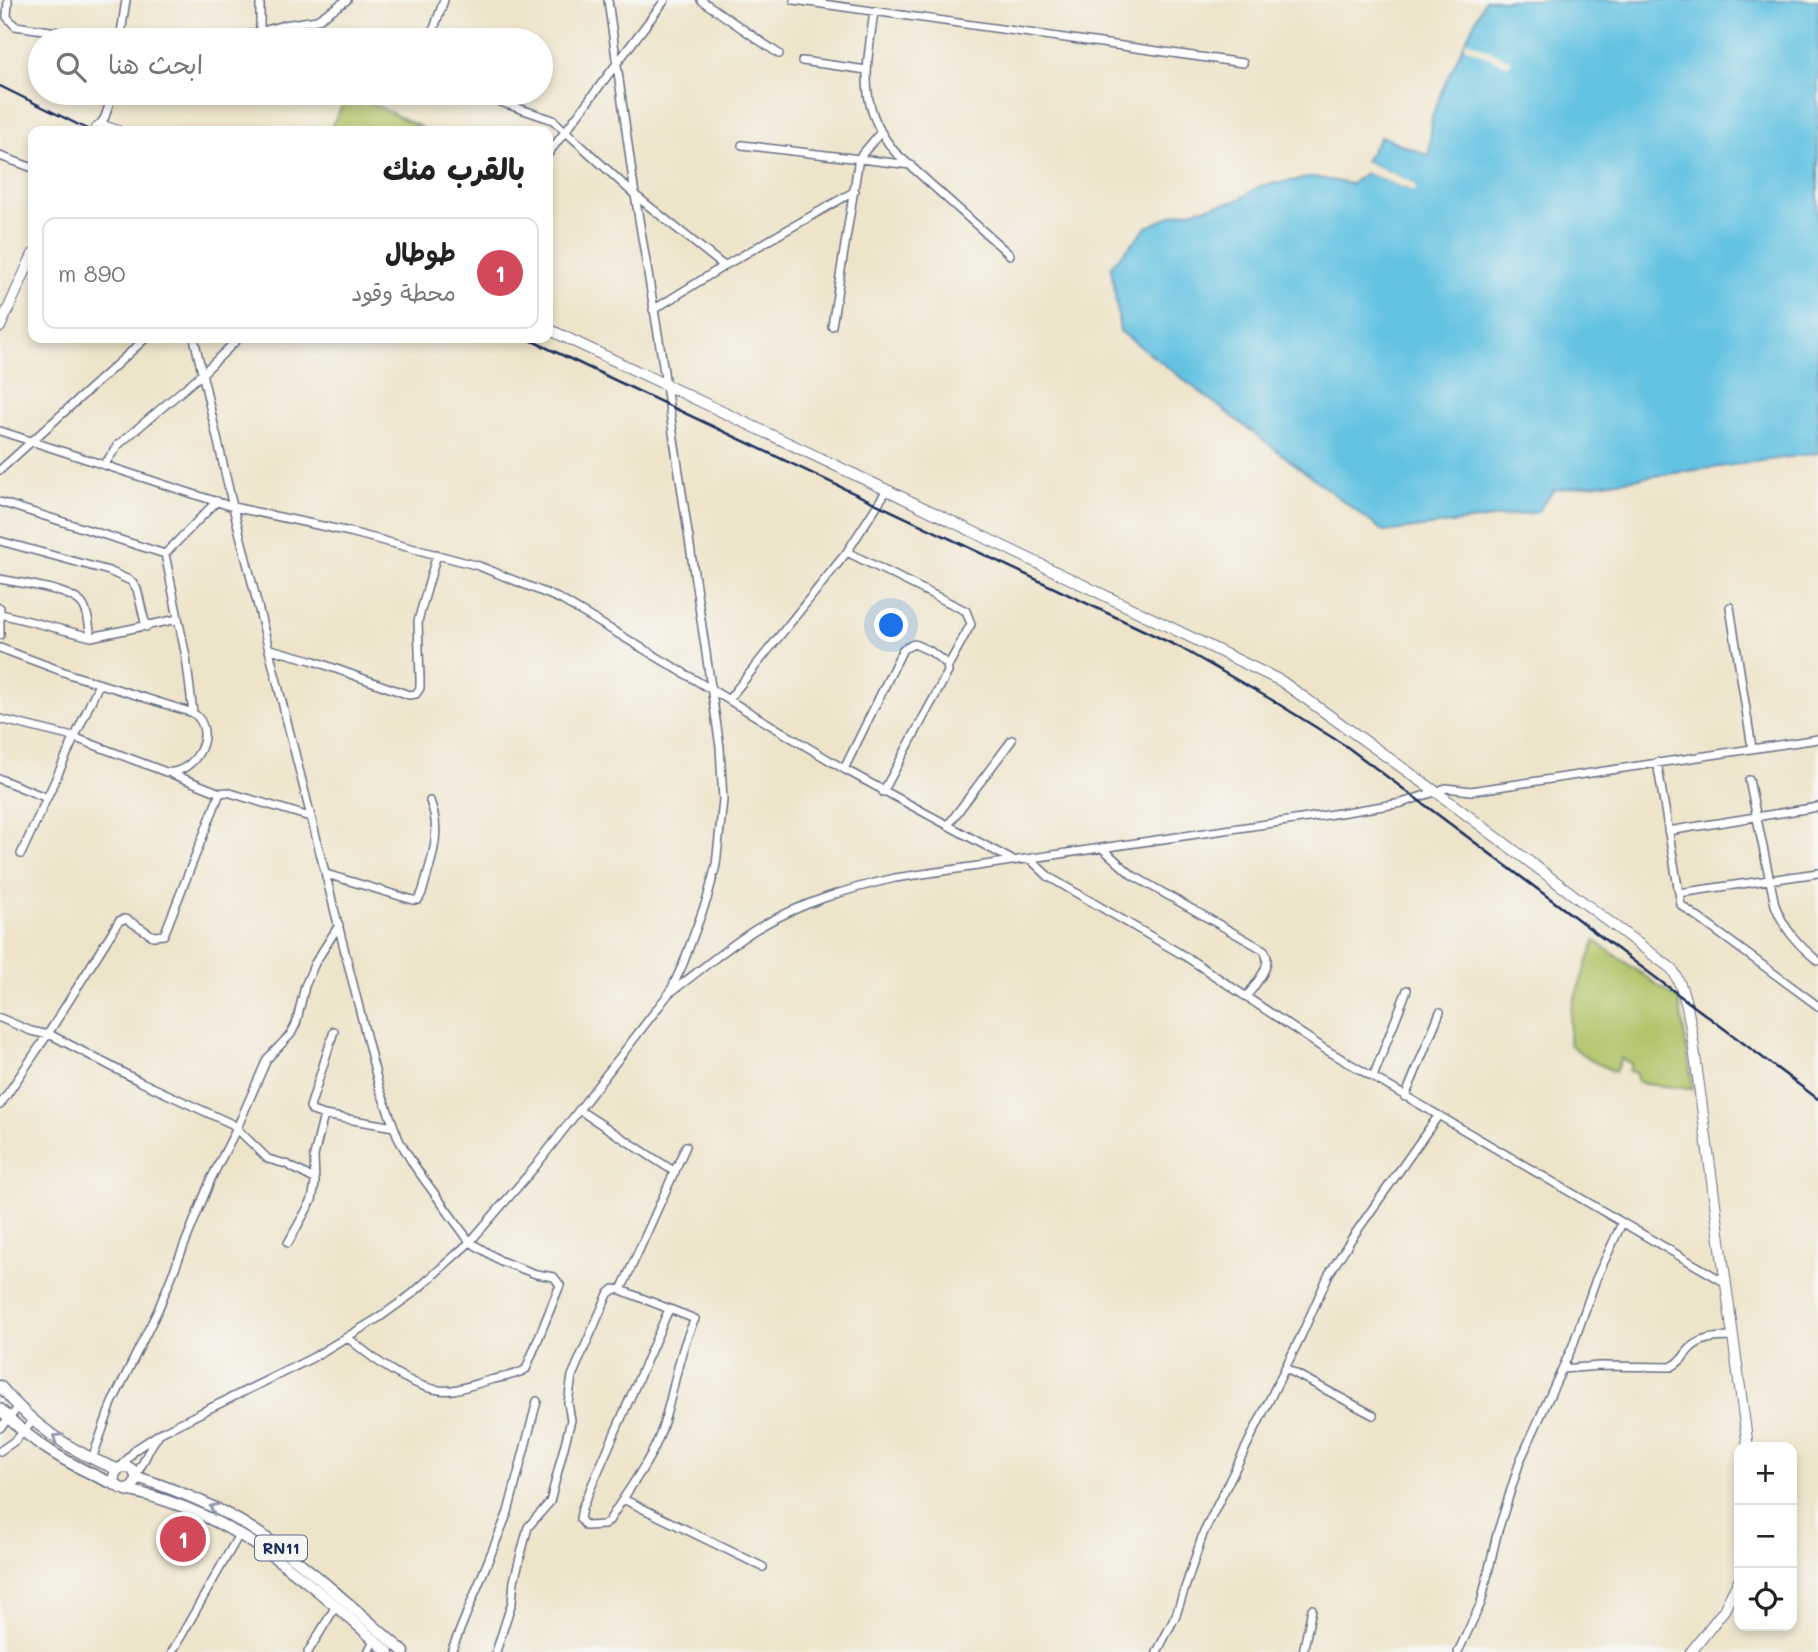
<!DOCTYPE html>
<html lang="ar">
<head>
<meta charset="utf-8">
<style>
	body { margin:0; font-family:Mali,"Playpen Sans Arabic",sans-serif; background:#f2f2f2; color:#222; direction:rtl }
	.controls { position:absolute; right:21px; bottom:21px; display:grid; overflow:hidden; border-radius:14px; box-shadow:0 4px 10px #0003 }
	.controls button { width:63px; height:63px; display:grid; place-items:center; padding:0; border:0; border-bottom:2px solid #e0e0e0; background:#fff; color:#222; font:35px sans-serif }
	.you { position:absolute; left:892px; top:626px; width:24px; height:24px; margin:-18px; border:5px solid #fff; border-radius:50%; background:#1a73e8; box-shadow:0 0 0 10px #1a73e833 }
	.badge { display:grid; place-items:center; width:46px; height:46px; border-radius:50%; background:#d1495b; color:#fff; font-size:23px; font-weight:700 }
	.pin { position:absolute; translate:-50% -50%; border:4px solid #fff; box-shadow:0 2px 7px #0006 }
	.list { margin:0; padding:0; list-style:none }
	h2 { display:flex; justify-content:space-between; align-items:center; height:91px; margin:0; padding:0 28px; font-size:30px }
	h2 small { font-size:23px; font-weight:400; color:#767676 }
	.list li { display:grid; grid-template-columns:46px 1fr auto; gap:21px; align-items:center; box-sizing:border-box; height:112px; margin:0 14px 14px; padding:0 14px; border:2px solid #e0e0e0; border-radius:14px }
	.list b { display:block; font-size:26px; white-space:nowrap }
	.list p { margin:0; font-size:23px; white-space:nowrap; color:#767676 }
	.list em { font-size:23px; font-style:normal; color:#767676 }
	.icon { flex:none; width:38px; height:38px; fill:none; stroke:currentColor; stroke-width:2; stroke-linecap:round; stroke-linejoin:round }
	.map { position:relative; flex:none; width:1818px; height:1652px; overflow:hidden; direction:ltr }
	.search { position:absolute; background:#fff; box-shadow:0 4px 10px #0003; left:28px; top:28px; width:525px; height:77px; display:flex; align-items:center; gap:18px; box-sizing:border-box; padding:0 24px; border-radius:38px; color:#767676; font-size:26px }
	.panel { position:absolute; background:#fff; box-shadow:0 4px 10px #0003; left:28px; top:126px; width:525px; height:217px; border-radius:14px; direction:rtl }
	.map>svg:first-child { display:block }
	.green { fill:#b1c467; stroke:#667a62; stroke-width:2 }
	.water { fill:#63c2e2; stroke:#3f78a0; stroke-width:2 }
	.pier { fill:#eee4ca }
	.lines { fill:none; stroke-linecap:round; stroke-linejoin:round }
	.street-casing { stroke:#656e84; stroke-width:10 }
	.secondary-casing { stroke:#656e84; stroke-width:12 }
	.primary-casing { stroke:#656e84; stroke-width:13 }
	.street { stroke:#fff; stroke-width:7 }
	.secondary { stroke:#fff; stroke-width:10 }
	.primary { stroke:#fff; stroke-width:10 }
	.rail { stroke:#1b2f5e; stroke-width:2.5 }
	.oneway { stroke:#8d97ae }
	.labels { text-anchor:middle; stroke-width:7; stroke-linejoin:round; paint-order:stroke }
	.shield { fill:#f6f6f2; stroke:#5d6b8a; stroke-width:2 }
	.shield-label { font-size:16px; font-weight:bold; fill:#1b2f5e }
</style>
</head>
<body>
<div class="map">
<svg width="1818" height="1652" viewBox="0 0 1818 1652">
	<rect width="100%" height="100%" fill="#f6f6f2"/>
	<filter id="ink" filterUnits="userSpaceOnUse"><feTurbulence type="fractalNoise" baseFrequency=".0143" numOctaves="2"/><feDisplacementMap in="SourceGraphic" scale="14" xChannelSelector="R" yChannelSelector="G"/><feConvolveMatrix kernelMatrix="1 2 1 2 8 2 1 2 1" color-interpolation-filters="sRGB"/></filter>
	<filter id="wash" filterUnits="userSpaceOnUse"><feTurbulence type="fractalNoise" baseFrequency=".00686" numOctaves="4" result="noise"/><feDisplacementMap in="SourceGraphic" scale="28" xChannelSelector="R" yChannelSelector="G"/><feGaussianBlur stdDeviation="1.57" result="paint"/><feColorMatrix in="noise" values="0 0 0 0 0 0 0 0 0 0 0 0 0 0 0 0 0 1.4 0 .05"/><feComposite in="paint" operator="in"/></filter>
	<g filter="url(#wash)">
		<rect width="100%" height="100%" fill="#eee4ca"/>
		<!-- green -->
		<path class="green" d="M349,93H351L428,131H329Z
			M1595,941L1679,1000L1693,1089L1644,1084L1637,1081L1636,1073L1629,1071L1631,1064L1621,1058L1615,1072L1590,1060L1569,1044L1571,1009Z"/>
		<!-- water -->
		<path class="water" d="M1485,0H1818V453L1554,490L1537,512L1384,532L1120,331L1111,266L1147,227L1175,214L1236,201L1260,186L1314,177L1351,184L1366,173L1413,191L1416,184L1365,161L1381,136L1429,156L1432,117L1444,86Z"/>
		<!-- pier -->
		<path class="pier" d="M1466,40L1511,60L1508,66L1465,47Z
			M1365,161L1416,184L1415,192L1366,173V170L1411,186L1365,165Z"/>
	</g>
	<g filter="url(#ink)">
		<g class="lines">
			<defs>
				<path id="street" d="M8,0L7,17L15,26L115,40
					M701,0L779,54
					M794,0L1243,63
					M874,11C867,68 856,105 895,152L1010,255
					M287,26L326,40
					M260,32V0
					M120,40L126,0
					M230,40L284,25L317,20L347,0
					M430,40L444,0
					M802,61L867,70
					M474,93L553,120L635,195L724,266
					M100,125L105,117L113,93
					M742,145L911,165
					M548,154L665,0
					M0,156L33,168
					M653,310L724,266L855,191
					M832,326L859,158L880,133
					M194,338L233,507L379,1087L399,1140L415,1167L470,1242L501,1261L536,1274L554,1277L560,1285L526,1369C516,1376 502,1377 490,1380C478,1383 465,1388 453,1390C418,1395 372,1358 347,1337
					M0,431L233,507L350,532L479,566L560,599L844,769L1012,860
					M104,465L118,445L203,373L239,338
					M0,470L146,338
					M0,502L165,554L217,501
					M0,541L109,571L131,581L137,589L146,627
					M847,552L966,611L971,624L948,666
					M165,554L186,657L193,713
					M0,579C19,583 72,589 83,605C89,614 89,626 91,637
					M1730,607L1752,748
					M0,608V635
					M1,614L91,637L178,619
					M0,648L72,675L193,713C219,731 195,775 166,772L73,737L0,719
					M270,649L311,660L409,695L416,694L420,688V679L418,621L437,554
					M729,699L847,552L887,490
					M1657,762L1681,905L1818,1006
					M844,769L903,649L914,644L930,651L947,664L948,672L883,792
					M172,774L220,793
					M0,779L47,798L21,854
					M1749,780L1775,905C1784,929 1798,945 1818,961
					M47,798L99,684
					M948,825L1012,740
					M1668,831L1818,807
					M1103,849L1132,875L1264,950C1274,965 1256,983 1247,996
					M1030,859L1049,877L1188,958L1323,1048L1726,1283
					M326,874L413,900H418C423,894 424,886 426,879C434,853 441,828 430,801
					M1679,893L1818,873
					M671,992C700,971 728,946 758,928C801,903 847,889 895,878L1308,818L1402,803L1446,788L1471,791L1818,739
					M0,1018L31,1031L53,1036L141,1082L232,1124L268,1159L286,1164L314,1179
					M334,1031L310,1107L312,1111L324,1115L394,1127
					M1373,1077L1407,990
					M1405,1097L1440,1012
					M0,1105L48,1034L119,921L124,919L128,920L153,936L164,935L220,793L227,792L310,817
					M579,1110L675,1172
					M288,1243L312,1200L315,1184L314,1156L324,1115
					M621,1290L686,1146
					M1285,1368L1373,1415
					M1562,1369L1599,1366L1671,1367C1679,1363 1682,1359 1687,1352C1699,1337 1716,1337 1733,1337
					M0,1428L18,1408
					M0,1451L16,1440L33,1421
					M92,1459L112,1403L158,1310L211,1179L237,1128L267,1059L291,1034L296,1024L305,986L315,963L339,925
					M120,1468L136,1449L162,1432L312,1358L380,1317L412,1294L470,1242L535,1167L670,992L683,964L707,899L716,865L723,800L720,747L661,352L635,195L608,0
					M136,1474C145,1463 147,1449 157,1438
					M623,1499L763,1567
					M172,1652L240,1533
					M308,1652L336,1606
					M368,1652L374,1640
					M451,1652L508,1512L537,1401
					M496,1652L512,1602L514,1581L528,1527L550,1502L571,1420L568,1403L572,1376L608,1294L614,1289L621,1290L695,1319C676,1356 674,1398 659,1437C650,1462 623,1497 609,1521L604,1525L586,1526L580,1519L582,1508L669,1309
					M1157,1652L1176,1615L1203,1534L1302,1334L1329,1274L1352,1238L1438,1116
					M1303,1652L1312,1609
					M1458,1652L1481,1603L1497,1534L1520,1461L1573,1345L1596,1279L1622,1223"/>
				<path id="secondary" d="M95,131L100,125L118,131
					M0,327L33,254
					M548,329L887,490L1281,681L1435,791L1672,969C1686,991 1689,1016 1693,1041L1748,1447
					M1691,1652L1724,1610L1739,1580"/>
				<path id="primary" d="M0,1386C31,1424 71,1452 117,1469
					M0,1409C33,1445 72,1466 116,1485
					M114 1478a11 11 0 1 1 22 0a11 11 0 1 1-22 0Z
					M137,1477C177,1490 219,1507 254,1530C308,1565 355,1610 404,1652
					M126,1490C233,1511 309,1582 388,1652"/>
			</defs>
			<!-- street casing -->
			<use href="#street" class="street-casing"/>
			<!-- secondary casing -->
			<use href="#secondary" class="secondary-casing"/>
			<!-- primary casing -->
			<use href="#primary" class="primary-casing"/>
			<!-- street -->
			<use href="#street" class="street"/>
			<!-- secondary -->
			<use href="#secondary" class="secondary"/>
			<!-- primary -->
			<use href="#primary" class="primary"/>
			<!-- rail -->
			<path class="rail" d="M0,86L91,131
				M526,338L1181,648L1272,700L1346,746L1818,1099"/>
		</g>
		<!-- one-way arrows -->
		<defs><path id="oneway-chevron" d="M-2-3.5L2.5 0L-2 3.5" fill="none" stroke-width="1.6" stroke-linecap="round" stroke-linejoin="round" transform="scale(1.75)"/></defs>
		<g class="oneway">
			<use href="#oneway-chevron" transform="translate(57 1438) rotate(-146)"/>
			<use href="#oneway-chevron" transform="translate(214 1508) rotate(-155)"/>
		</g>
	</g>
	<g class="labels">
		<!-- shield labels -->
		<rect class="shield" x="255" y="1535.5" width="52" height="25" rx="5"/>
		<g class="shield-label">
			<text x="281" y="1554">RN11</text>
		</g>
	</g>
</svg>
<div class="controls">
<button>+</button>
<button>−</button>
<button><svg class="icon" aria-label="locate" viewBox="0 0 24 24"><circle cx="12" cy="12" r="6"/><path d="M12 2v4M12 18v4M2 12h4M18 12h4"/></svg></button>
</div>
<div class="you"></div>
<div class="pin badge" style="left:183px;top:1539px">1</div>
<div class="search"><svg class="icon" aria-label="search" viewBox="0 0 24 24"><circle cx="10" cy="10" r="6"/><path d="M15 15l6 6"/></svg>ابحث هنا</div>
<section class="panel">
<h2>بالقرب منك<small></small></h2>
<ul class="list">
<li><span class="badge">1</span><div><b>طوطال</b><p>محطة وقود</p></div><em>890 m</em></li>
</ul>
</section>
</div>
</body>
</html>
